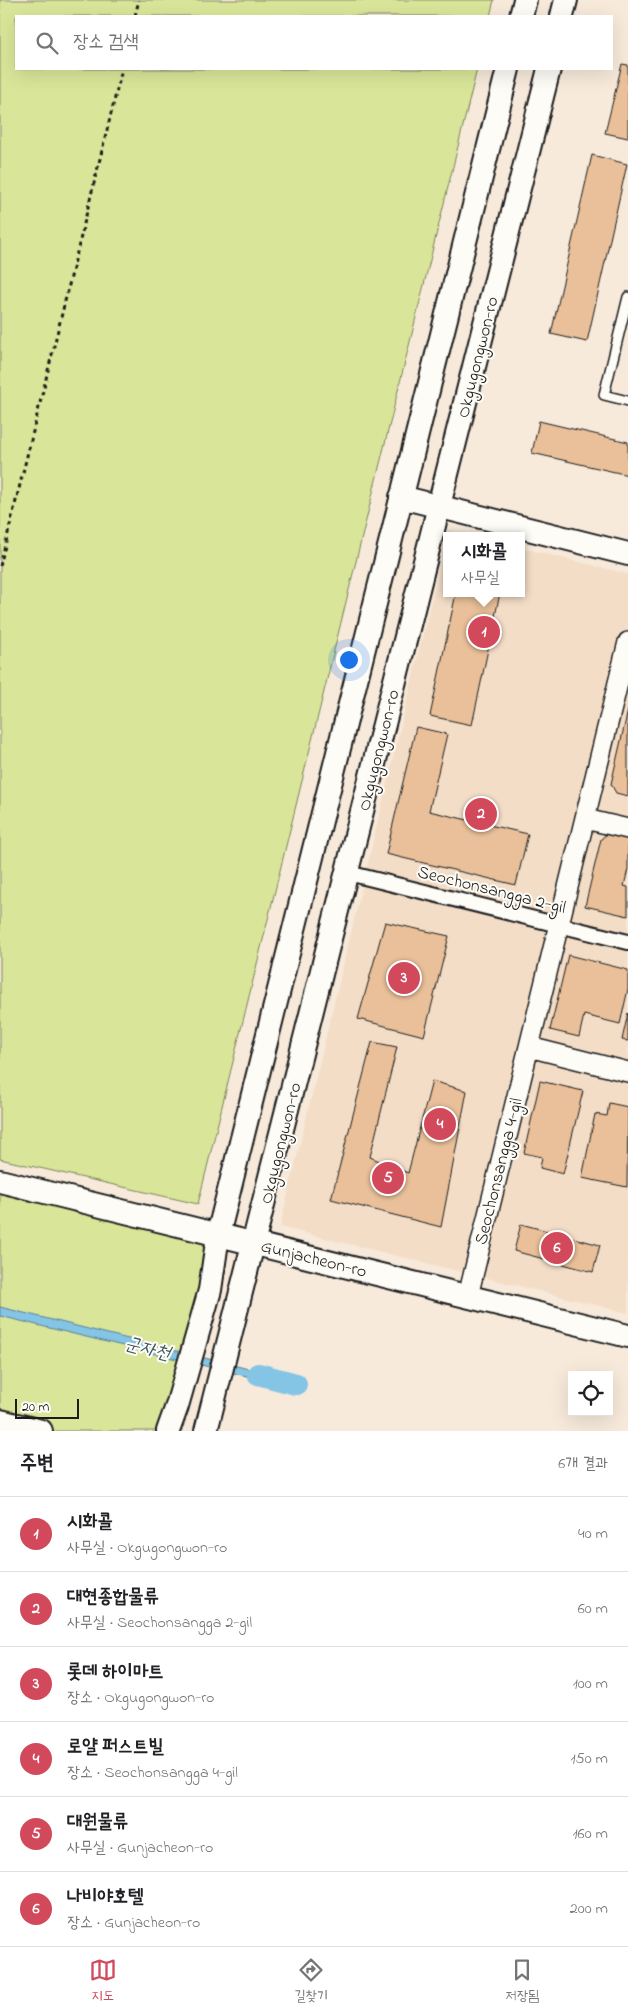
<!DOCTYPE html>
<html lang="ko">
<head>
<meta charset="utf-8">
<style>
	body { margin:0; font-family:"Indie Flower","Poor Story",sans-serif; background:#f6f6f6; color:#202124 }
	.controls { position:absolute; right:15px; bottom:15px; display:grid; overflow:hidden; border-radius:0px; box-shadow:0 5px 20px #0002 }
	.controls button { width:45px; height:45px; display:grid; place-items:center; padding:0; border:0; border-bottom:1px solid #e0e0e0; background:#fff; color:#202124; font:25px sans-serif }
	.scale { position:absolute; left:15px; bottom:12px; width:64px; box-sizing:border-box; padding-left:5px; border:2px solid #1c1c1c; border-top:0; font-size:14px; line-height:18px; white-space:nowrap; color:#1c1c1c; -webkit-text-stroke:4px #fdfcf7; paint-order:stroke }
	.you { position:absolute; left:348px; top:659px; width:18px; height:18px; margin:-12px; border:4px solid #fff; border-radius:50%; background:#1a73e8; box-shadow:0 0 0 8px #1a73e833 }
	.badge { display:grid; place-items:center; width:32px; height:32px; border-radius:50%; background:#d1495b; color:#fff; font-size:16px; font-weight:700 }
	.pin { position:absolute; translate:-50% -50%; border:2px solid #fff; box-shadow:0 1px 5px #0006 }
	.popup { position:absolute; left:443px; top:532px; width:82px; height:65px; box-sizing:border-box; display:grid; place-content:center; border-radius:0px; background:#fff; filter:drop-shadow(0 1px 4px #0005); font-size:16px; white-space:nowrap; color:#757577 }
	.popup b { font-size:19px; color:#202124 }
	.popup::after { content:''; position:absolute; left:50%; top:100%; margin-left:-10px; border:10px solid transparent; border-top-color:#fff }
	.list { margin:0; padding:0; list-style:none }
	h2 { display:flex; justify-content:space-between; align-items:center; height:65px; margin:0; padding:0 20px; font-size:21px }
	h2 small { font-size:16px; font-weight:400; color:#757577 }
	.list li { display:grid; grid-template-columns:32px 1fr auto; gap:15px; align-items:center; box-sizing:border-box; height:75px; padding:0 20px; border-top:1px solid #e0e0e0 }
	.list b { display:block; font-size:19px; white-space:nowrap }
	.list p { margin:0; font-size:16px; white-space:nowrap; color:#757577 }
	.list em { font-size:16px; font-style:normal; color:#757577 }
	.icon { flex:none; width:28px; height:28px; fill:none; stroke:currentColor; stroke-width:2; stroke-linecap:round; stroke-linejoin:round }
	.map { position:relative; flex:none; width:628px; height:1431px; overflow:hidden }
	.search { position:absolute; background:#fff; box-shadow:0 5px 20px #0002; left:15px; right:15px; top:15px; height:55px; display:flex; align-items:center; gap:12px; box-sizing:border-box; padding:0 18px; border-radius:0px; color:#757577; font-size:19px }
	.sheet { height:515px; background:#fff }
	nav { display:flex; justify-content:space-around; align-items:center; box-sizing:border-box; height:70px; border-top:1px solid #e0e0e0; background:#fff; font-size:14px; color:#757577 }
	nav a { display:grid; justify-items:center; gap:2px }
	nav .on { color:#d1495b }
	.map>svg:first-child { display:block }
	.built { fill:#f3ddc7 }
	.green { fill:#d9e699; stroke:#7a815a }
	.water { fill:#84c5e5; stroke:#5a8195 }
	.lines { fill:none; stroke-linecap:round; stroke-linejoin:round }
	.canal { stroke:#84c5e5; stroke-width:22 }
	.building { fill:#e9c099; stroke:#1c1c1c }
	.service-casing { stroke:#1c1c1c; stroke-width:12 }
	.pedestrian-casing { stroke:#1c1c1c; stroke-width:18 }
	.minor-casing { stroke:#1c1c1c; stroke-width:22 }
	.tertiary-casing { stroke:#1c1c1c; stroke-width:26 }
	.path { stroke:#1c1c1c; stroke-width:3; stroke-dasharray:4 4; stroke-linecap:butt }
	.service { stroke:#fdfcf7; stroke-width:9 }
	.pedestrian { stroke:#fdfcf7; stroke-width:14 }
	.minor { stroke:#fdfcf7; stroke-width:19 }
	.tertiary { stroke:#fdfcf7; stroke-width:22 }
	.labels { text-anchor:middle; stroke-width:4; stroke-linejoin:round; paint-order:stroke }
	.street-label { font-size:18px; fill:#1c1c1c; stroke:#fdfcf7 }
	.water-label { font-size:19px; font-style:italic; fill:#405762; stroke:#fdfcf7 }
</style>
</head>
<body>
<div class="map">
<svg width="628" height="1431" viewBox="0 0 628 1431">
	<rect width="100%" height="100%" fill="#f7eadb"/>
	<filter id="ink" filterUnits="userSpaceOnUse"><feTurbulence type="fractalNoise" baseFrequency=".02" numOctaves="2"/><feDisplacementMap in="SourceGraphic" scale="10" xChannelSelector="R" yChannelSelector="G"/><feConvolveMatrix kernelMatrix="1 2 1 2 8 2 1 2 1" color-interpolation-filters="sRGB"/></filter>
	<g filter="url(#ink)">
		<!-- built -->
		<path class="built" d="M448,530L471,536H446V593H522V548L628,574V1313L280,1227Z"/>
		<!-- green -->
		<path class="green" d="M0,0H494L490,16H16V69H477L198,1204L0,1159Z
			M0,1181L218,1235L165,1431H43L0,1420Z"/>
		<!-- water -->
		<path class="water" d="M0,1307L289,1379L287,1386L0,1316Z"/>
		<g class="lines">
			<!-- canal -->
			<path class="canal" d="M258,1374L296,1384"/>
		</g>
		<!-- building -->
		<path class="building" d="M622,64L628,65V138L605,133Z
			M592,155L627,164L587,342L551,334Z
			M539,421L628,442V475L532,453Z
			M456,593H500L472,725L430,716Z
			M628,710V796L616,793L611,784Z
			M416,727L447,734L429,811L528,834L516,885L386,854Z
			M614,828L628,832V869L624,886L628,887V916L585,906L601,839Z
			M385,922L449,936L424,1036L358,1019Z
			M568,955L628,970V989L620,1024L584,1015L579,1037L550,1030Z
			M628,1013V1041L622,1040Z
			M372,1042L397,1047L370,1157L408,1173L432,1081L467,1091L441,1227L331,1199Z
			M540,1081L583,1091L563,1174L540,1168L542,1157L524,1153Z
			M609,1103L628,1107L627,1187L582,1178L595,1114L607,1116Z
			M521,1224L600,1245L593,1272L514,1251Z"/>
		<g class="lines">
			<defs>
				<path id="service" d="M628,297L604,395L628,401"/>
				<path id="pedestrian" d="M348,873L628,942"/>
				<path id="minor" d="M585,819L628,829
					M529,1047L628,1072
					M468,1296L628,642"/>
				<path id="tertiary" d="M521,16L525,0
					M562,16L566,0
					M401,497L628,554
					M0,1181L628,1336
					M0,1421L41,1431
					M168,1431L177,1406L210,1290L218,1235L508,69
					M206,1431L549,69"/>
			</defs>
			<!-- service casing -->
			<use href="#service" class="service-casing"/>
			<!-- pedestrian casing -->
			<use href="#pedestrian" class="pedestrian-casing"/>
			<!-- minor casing -->
			<use href="#minor" class="minor-casing"/>
			<!-- tertiary casing -->
			<use href="#tertiary" class="tertiary-casing"/>
			<!-- path -->
			<path class="path" d="M135,16L139,0
				M0,566L122,69"/>
			<!-- service -->
			<use href="#service" class="service"/>
			<!-- pedestrian -->
			<use href="#pedestrian" class="pedestrian"/>
			<!-- minor -->
			<use href="#minor" class="minor"/>
			<!-- tertiary -->
			<use href="#tertiary" class="tertiary"/>
		</g>
	</g>
	<g class="labels">
		<!-- street labels -->
		<g class="street-label">
			<text transform="translate(477 357) rotate(-76)" y="6">Okgugongwon-ro</text>
			<text transform="translate(378 750) rotate(-76)" y="6">Okgugongwon-ro</text>
			<text transform="translate(492 889) rotate(14)" y="6">Seochonsangga 2-gil</text>
			<text transform="translate(280 1143) rotate(-76)" y="6">Okgugongwon-ro</text>
			<text transform="translate(498 1171) rotate(-76)" y="6">Seochonsangga 4-gil</text>
			<text transform="translate(314 1258) rotate(14)" y="6">Gunjacheon-ro</text>
		</g>
		<!-- water labels -->
		<g class="water-label">
			<text transform="translate(148 1347) rotate(14)" y="7">군자천</text>
		</g>
	</g>
</svg>
<div class="controls">
<button><svg class="icon" aria-label="locate" viewBox="0 0 24 24"><circle cx="12" cy="12" r="6"/><path d="M12 2v4M12 18v4M2 12h4M18 12h4"/></svg></button>
</div>
<div class="scale">20 m</div>
<div class="you"></div>
<div class="pin badge" style="left:484px;top:632px">1</div>
<div class="popup"><b>시화콜</b>사무실</div>
<div class="pin badge" style="left:481px;top:814px">2</div>
<div class="pin badge" style="left:404px;top:978px">3</div>
<div class="pin badge" style="left:440px;top:1124px">4</div>
<div class="pin badge" style="left:388px;top:1178px">5</div>
<div class="pin badge" style="left:557px;top:1248px">6</div>
<div class="search"><svg class="icon" aria-label="search" viewBox="0 0 24 24"><circle cx="10" cy="10" r="6"/><path d="M15 15l6 6"/></svg>장소 검색</div>
</div>
<section class="sheet">
<h2>주변<small>6개 결과</small></h2>
<ul class="list">
<li><span class="badge">1</span><div><b>시화콜</b><p>사무실 · Okgugongwon-ro</p></div><em>40 m</em></li>
<li><span class="badge">2</span><div><b>대현종합물류</b><p>사무실 · Seochonsangga 2-gil</p></div><em>60 m</em></li>
<li><span class="badge">3</span><div><b>롯데 하이마트</b><p>장소 · Okgugongwon-ro</p></div><em>100 m</em></li>
<li><span class="badge">4</span><div><b>로얄 퍼스트빌</b><p>장소 · Seochonsangga 4-gil</p></div><em>150 m</em></li>
<li><span class="badge">5</span><div><b>대원물류</b><p>사무실 · Gunjacheon-ro</p></div><em>160 m</em></li>
<li><span class="badge">6</span><div><b>나비야호텔</b><p>장소 · Gunjacheon-ro</p></div><em>200 m</em></li>
</ul>
</section>
<nav>
<a class="on"><svg class="icon" aria-label="map" viewBox="0 0 24 24"><path d="M3 6l6-2 6 2 6-2v14l-6 2-6-2-6 2zM9 4v14M15 6v14"/></svg>지도</a>
<a><svg class="icon" aria-label="directions" viewBox="0 0 24 24"><path d="M12 3l9 9-9 9-9-9zM9 14v-3h6M13 9l2 2-2 2"/></svg>길찾기</a>
<a><svg class="icon" aria-label="saved" viewBox="0 0 24 24"><path d="M7 4h10v16l-5-4-5 4z"/></svg>저장됨</a>
</nav>
</body>
</html>
